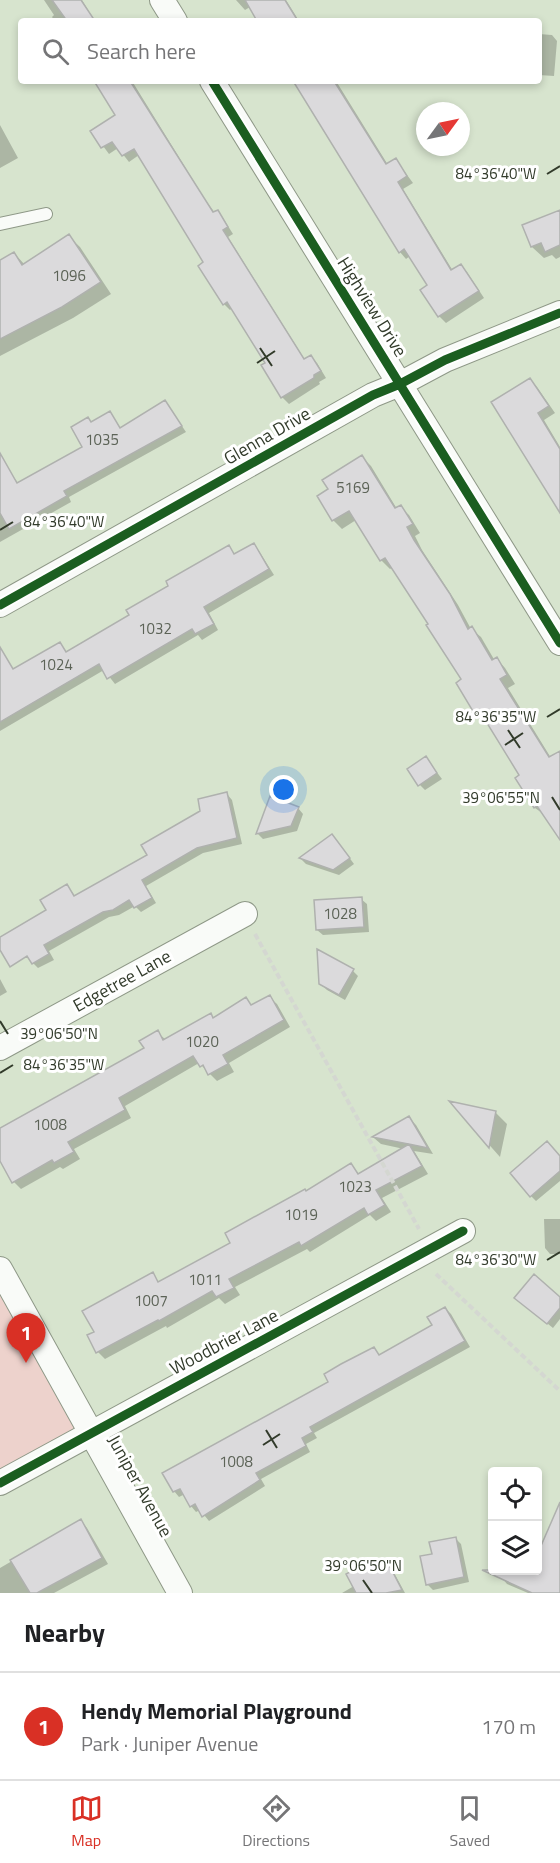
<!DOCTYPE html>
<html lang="en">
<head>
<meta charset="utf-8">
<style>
	body { margin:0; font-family:"Titillium Web",sans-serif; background:#f6f6f6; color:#202124 }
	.controls { position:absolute; right:18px; bottom:18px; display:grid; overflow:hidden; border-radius:6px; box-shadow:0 3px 9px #0003 }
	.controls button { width:54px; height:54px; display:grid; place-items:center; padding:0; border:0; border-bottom:2px solid #e0e0e0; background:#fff; color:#202124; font:30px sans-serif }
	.compass { position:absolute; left:416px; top:102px; width:54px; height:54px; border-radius:50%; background:#fff; box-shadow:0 3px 9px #0003; rotate:57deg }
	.you { position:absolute; left:284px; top:790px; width:21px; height:21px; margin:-15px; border:4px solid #fff; border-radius:50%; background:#1a73e8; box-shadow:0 0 0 9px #1a73e833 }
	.badge { display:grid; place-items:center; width:39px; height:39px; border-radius:50%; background:#d93025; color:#fff; font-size:20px; font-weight:700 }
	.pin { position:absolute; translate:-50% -50px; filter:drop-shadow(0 2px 3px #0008) }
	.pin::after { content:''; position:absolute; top:32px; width:21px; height:18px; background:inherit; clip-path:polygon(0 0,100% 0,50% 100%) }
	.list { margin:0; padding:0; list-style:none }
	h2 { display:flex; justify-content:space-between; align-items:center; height:78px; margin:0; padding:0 24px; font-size:26px }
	h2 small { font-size:20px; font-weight:400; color:#757577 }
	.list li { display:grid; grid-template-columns:39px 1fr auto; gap:18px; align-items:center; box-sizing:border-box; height:108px; padding:0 24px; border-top:2px solid #e0e0e0 }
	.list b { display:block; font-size:22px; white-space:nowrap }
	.list p { margin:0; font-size:20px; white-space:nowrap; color:#757577 }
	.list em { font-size:20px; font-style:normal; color:#757577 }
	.icon { flex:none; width:33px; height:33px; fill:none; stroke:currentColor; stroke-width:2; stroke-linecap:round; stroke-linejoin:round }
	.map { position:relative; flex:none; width:560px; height:1593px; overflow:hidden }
	.search { position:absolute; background:#fff; box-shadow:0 3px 9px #0003; left:18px; right:18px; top:18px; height:66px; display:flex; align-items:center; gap:15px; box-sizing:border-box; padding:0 21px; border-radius:6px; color:#757577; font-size:22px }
	.sheet { height:186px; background:#fff }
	nav { display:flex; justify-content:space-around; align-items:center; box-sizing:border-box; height:84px; border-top:2px solid #e0e0e0; background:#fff; font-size:16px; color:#757577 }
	nav a { display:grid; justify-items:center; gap:3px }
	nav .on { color:#d93025 }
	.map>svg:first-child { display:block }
	.green { fill:#edd2cc }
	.shadow { fill:#0003 }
	.building { fill:#dbdadc; stroke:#afb1ae; stroke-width:1.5 }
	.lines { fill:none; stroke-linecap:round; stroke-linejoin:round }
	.lane-casing { stroke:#8e9887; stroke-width:14 }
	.street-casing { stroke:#8e9887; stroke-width:26 }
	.path { stroke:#d4d7d1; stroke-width:4; stroke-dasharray:6 3; stroke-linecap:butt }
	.lane { stroke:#f9fbf8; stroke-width:12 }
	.street { stroke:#f9fbf8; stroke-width:24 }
	.cycleway-casing { stroke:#fff; stroke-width:13 }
	.cycleway { stroke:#1b5e20; stroke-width:9 }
	.ticks { fill:none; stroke:#323b2b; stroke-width:2 }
	.labels { text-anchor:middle; stroke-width:6; stroke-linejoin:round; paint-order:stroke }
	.number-label { font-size:15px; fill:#5c6357 }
	.street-label { font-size:18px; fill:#323b2b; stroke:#fff }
	.ticks-label { font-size:15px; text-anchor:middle; fill:#323b2b; stroke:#fff; stroke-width:6; stroke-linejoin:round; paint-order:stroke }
</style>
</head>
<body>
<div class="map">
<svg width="560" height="1593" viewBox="0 0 560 1593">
	<rect width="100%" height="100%" fill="#d7e4ce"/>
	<!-- green -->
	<path class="green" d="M0,1269L92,1432L0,1483Z"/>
	<!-- shadow -->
	<path class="shadow" d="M44,0H82L95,21H55L52,17L54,15Z
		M236,0H286L299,21H259L250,7L245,10Z
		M539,34L552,35L557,41L554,76L539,75Z
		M95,81H132L206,201L215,213L217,212L223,218L233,234L228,237L305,360L310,357L317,363L326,378L319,382L320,384L289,404L282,397L263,366L267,363L232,308L230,310L224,304L205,263L139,155L129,162L118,148L109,154L92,131L117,116Z
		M296,81H336L388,165L396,160L413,183L403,189L453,271L461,266L467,272L484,298L446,323L439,316L422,290L430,286L410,256L406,259L400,252Z
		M0,125L18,158L0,168Z
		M560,211V257L556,259L552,255L544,258L532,247L524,226Z
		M68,236L80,247L111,294L73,318L0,356V262L14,253L25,265Z
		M530,380L537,387L555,413L544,420L560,447V511Z
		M165,401L186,432L69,497L71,502L0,542V481L11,474L19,484L84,448L92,423L109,413L121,429Z
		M362,457L371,466L397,509L400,507L409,515L420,533L415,536L422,550L458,605L471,629L481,637L495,661L497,659L505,668L515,684L508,688L551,758L560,760V838L545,815L535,808L517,778L522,776L486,719L484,721L475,712L463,680L393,567L390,569L381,560L356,520L342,529L333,520L330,490Z
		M253,545L259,551L274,575L209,613L218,630L202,640L198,635L115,684L104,670L0,731V678L60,644L68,653L131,616L229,547L236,555Z
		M426,758L442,779L425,790L420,785Z
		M227,794L232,800L242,844L203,853L146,886L156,903L141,912L135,906L119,915L109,917L49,951L54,960L38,968L33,963L48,911L67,886L76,897L149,856L202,811Z
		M271,798L298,808L303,814L297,831L263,839L258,834Z
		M337,841L354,864L339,875L306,864L301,859Z
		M361,899L367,904L369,932L323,935L317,930Z
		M353,971L358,976L345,1000L327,990L321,984Z
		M0,979L7,992L0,996Z
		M269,997L277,1004L290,1027L229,1063L234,1072L217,1081L199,1063L125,1106L131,1118L74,1149L80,1159L63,1169L60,1167L21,1189L14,1182L0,1158V1129L146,1049L157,1032L166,1040L210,1015L214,1019L245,999L252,1006Z
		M453,1104L495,1112L507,1124L500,1157Z
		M409,1118L416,1125L433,1154L414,1151L428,1174L382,1198L391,1212L376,1221L370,1215L310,1252L307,1249L235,1287L240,1295L225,1304L219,1298L167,1328L166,1326L105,1359L98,1352L96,1332L152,1274L160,1283L232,1244L306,1192L351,1165L360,1175L404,1149L381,1144L374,1138Z
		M560,1157V1181L536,1201L531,1196Z
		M544,1219H560V1254H550L545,1248Z
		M560,1299V1319L553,1328L522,1303Z
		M445,1308L451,1314L470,1347L314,1433L317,1438L306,1444L310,1452L261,1479L265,1486L209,1521L200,1510L196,1512L191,1506L185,1494L179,1497L174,1491L330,1383L374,1348L380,1356L435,1326Z
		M560,1516V1593H528L507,1584L502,1578L538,1570Z
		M81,1521L87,1528L108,1564L54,1593H0V1568Z
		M455,1538L461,1544L469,1582L433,1590L427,1584L433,1555Z
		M372,1562L378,1568L386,1563L392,1569L405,1593H342L354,1586Z"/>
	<!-- building -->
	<path class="building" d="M52,0H81L95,21H67Z
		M245,0H285L298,21H257Z
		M94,81H130L213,212L218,210L228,227L223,230L304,359L311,355L321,371L314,375V378L281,398L261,365L265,363L227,302L223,305L198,266L203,262L134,149L122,156L112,142L101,148L90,131L115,115Z
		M293,81H334L386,164L396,158L407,176L398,182L451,270L461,264L479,291L438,317L420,290L427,285L404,249L399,253Z
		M560,210V245L545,252L541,243L531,247L522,225Z
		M69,234L101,282L62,307L0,339V260L14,252L22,265Z
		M530,378L549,406L538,413L560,449V513L491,402Z
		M165,400L182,426L64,491L67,496L9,529L0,513V453L17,483L82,447L71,427L88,417L91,422L110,411L120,428Z
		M362,455L395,508L401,505L413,524L407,527L414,540L450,594L468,629L472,626L492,660L497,657L507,675L500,679L549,757L560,751V840L537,806L534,808L515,778L519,775L479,710L474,713L456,683L461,679L426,625L428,624L385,558L380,561L349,511L332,521L317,496L328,489L322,480Z
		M254,543L269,569L204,607L214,624L195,634L192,629L107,679L99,664L0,722V647L13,669L60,642L66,652L129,615L126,610L168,586L166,581L229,545L234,554Z
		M426,756L437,773L418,786L407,769Z
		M227,792L237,838L197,848L142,880L152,898L134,908L129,900L113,910L103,912L44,945L49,954L32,964L27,956L10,967L0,950V937L46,910L40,900L67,884L74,896L147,855L141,845L200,811L198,799Z
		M270,796L299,807L291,826L256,834Z
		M332,834L350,858L333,870L299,858Z
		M362,897L364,927L316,930L314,900Z
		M317,949L354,969L339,995L319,984Z
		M270,995L284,1020L223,1055L228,1064L208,1075L203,1065L200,1067L193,1056L119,1098L125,1110L68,1142L74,1152L54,1163L52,1160L12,1183L0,1161V1128L144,1048L139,1041L158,1030L163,1040L211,1013L213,1018L246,997L251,1005Z
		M449,1101L496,1111L489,1148Z
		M409,1116L428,1148L409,1144L422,1166L376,1190L385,1205L368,1215L364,1208L301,1246L299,1242L229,1279L234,1288L216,1297L212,1291L159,1321L158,1320L96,1353L87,1335L94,1332L82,1311L153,1272L158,1282L230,1243L225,1233L305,1189L306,1191L351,1163L358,1174L409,1144L372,1137Z
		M547,1141L560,1156V1171L530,1197L510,1173Z
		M534,1274L560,1297V1308L547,1324L514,1298Z
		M445,1307L465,1341L310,1427L313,1432L302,1438L306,1446L256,1473L260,1480L202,1517L195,1504L190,1507L180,1489L173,1492L162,1473L328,1382L324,1374L341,1364L374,1347L379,1355L432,1325L427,1317Z
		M560,1502V1593H532L482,1570H537V1555Z
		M81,1519L102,1558L37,1593H30L10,1560Z
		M456,1537L464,1577L426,1585L420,1556L432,1554L429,1542Z
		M372,1560L376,1567L387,1561L402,1590L386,1593H356L346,1574Z"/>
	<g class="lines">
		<defs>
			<path id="lane" d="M0,224L46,214"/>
			<path id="street" d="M162,0L175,21
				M212,81L560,643
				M0,605L373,395L400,384L445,360L560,313
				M0,1048L245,914
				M0,1269L180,1593
				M0,1483L463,1231"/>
		</defs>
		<!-- lane casing -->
		<use href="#lane" class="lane-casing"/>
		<!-- street casing -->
		<use href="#street" class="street-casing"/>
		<!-- path -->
		<path class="path" d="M255,934L419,1229
			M436,1274L560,1391"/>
		<!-- lane -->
		<use href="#lane" class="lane"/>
		<!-- street -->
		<use href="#street" class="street"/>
		<defs>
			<path id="cycleway" d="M212,81L560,643
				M0,605L373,395L400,384L445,360L560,313
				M0,1483L463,1231"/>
		</defs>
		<!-- cycleway casing -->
		<use href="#cycleway" class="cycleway-casing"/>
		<!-- cycleway -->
		<use href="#cycleway" class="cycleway"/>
	</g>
	<!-- ticks -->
	<path class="ticks" d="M547,174L560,166M260,348L272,366M257,363L275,351M0,530L13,522M547,717L560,709M508,730L520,748M505,745L523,733M552,797L560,810M0,1021L8,1034M0,1073L13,1065M547,1260L560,1252M266,1430L277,1448M263,1445L280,1434M363,1580L372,1593"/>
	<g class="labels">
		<!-- number labels -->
		<g class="number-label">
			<text x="69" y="281">1096</text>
			<text x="102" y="445">1035</text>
			<text x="353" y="493">5169</text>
			<text x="155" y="634">1032</text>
			<text x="56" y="670">1024</text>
			<text x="340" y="919">1028</text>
			<text x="202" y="1047">1020</text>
			<text x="50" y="1130">1008</text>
			<text x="355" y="1192">1023</text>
			<text x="301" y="1220">1019</text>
			<text x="205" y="1285">1011</text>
			<text x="151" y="1306">1007</text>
			<text x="236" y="1467">1008</text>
		</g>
		<!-- street labels -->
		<g class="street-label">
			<text transform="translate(372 307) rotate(58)" y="6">Highview Drive</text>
			<text transform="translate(267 436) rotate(-30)" y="6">Glenna Drive</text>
			<text transform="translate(122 981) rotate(-29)" y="6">Edgetree Lane</text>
			<text transform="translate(224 1342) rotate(-28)" y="6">Woodbrier Lane</text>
			<text transform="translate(140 1486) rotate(61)" y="6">Juniper Avenue</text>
		</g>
	</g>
	<g class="ticks-label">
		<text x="496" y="179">84°36'40"W</text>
		<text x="64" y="527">84°36'40"W</text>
		<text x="496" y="722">84°36'35"W</text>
		<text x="501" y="803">39°06'55"N</text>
		<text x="59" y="1039">39°06'50"N</text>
		<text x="64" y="1070">84°36'35"W</text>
		<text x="496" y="1265">84°36'30"W</text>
		<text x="363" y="1571">39°06'50"N</text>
	</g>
</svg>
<div class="controls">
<button><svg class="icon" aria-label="locate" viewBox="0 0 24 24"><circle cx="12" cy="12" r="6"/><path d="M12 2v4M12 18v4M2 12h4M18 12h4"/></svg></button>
<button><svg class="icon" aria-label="layers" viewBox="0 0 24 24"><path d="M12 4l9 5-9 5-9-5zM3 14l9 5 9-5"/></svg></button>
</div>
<svg class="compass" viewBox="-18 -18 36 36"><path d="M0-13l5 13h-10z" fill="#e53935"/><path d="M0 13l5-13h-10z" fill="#757577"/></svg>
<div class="you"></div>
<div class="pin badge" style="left:26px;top:1363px">1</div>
<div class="search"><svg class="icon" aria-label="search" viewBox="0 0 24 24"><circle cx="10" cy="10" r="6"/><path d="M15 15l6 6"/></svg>Search here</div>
</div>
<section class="sheet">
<h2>Nearby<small></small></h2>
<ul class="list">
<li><span class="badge">1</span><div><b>Hendy Memorial Playground</b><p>Park · Juniper Avenue</p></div><em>170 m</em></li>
</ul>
</section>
<nav>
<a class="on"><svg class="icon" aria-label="map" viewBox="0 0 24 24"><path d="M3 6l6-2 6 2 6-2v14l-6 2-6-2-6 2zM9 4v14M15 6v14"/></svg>Map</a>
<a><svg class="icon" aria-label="directions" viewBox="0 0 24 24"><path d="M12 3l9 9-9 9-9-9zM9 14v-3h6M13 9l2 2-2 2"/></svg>Directions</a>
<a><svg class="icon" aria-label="saved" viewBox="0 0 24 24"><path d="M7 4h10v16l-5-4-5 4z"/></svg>Saved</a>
</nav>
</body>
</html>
